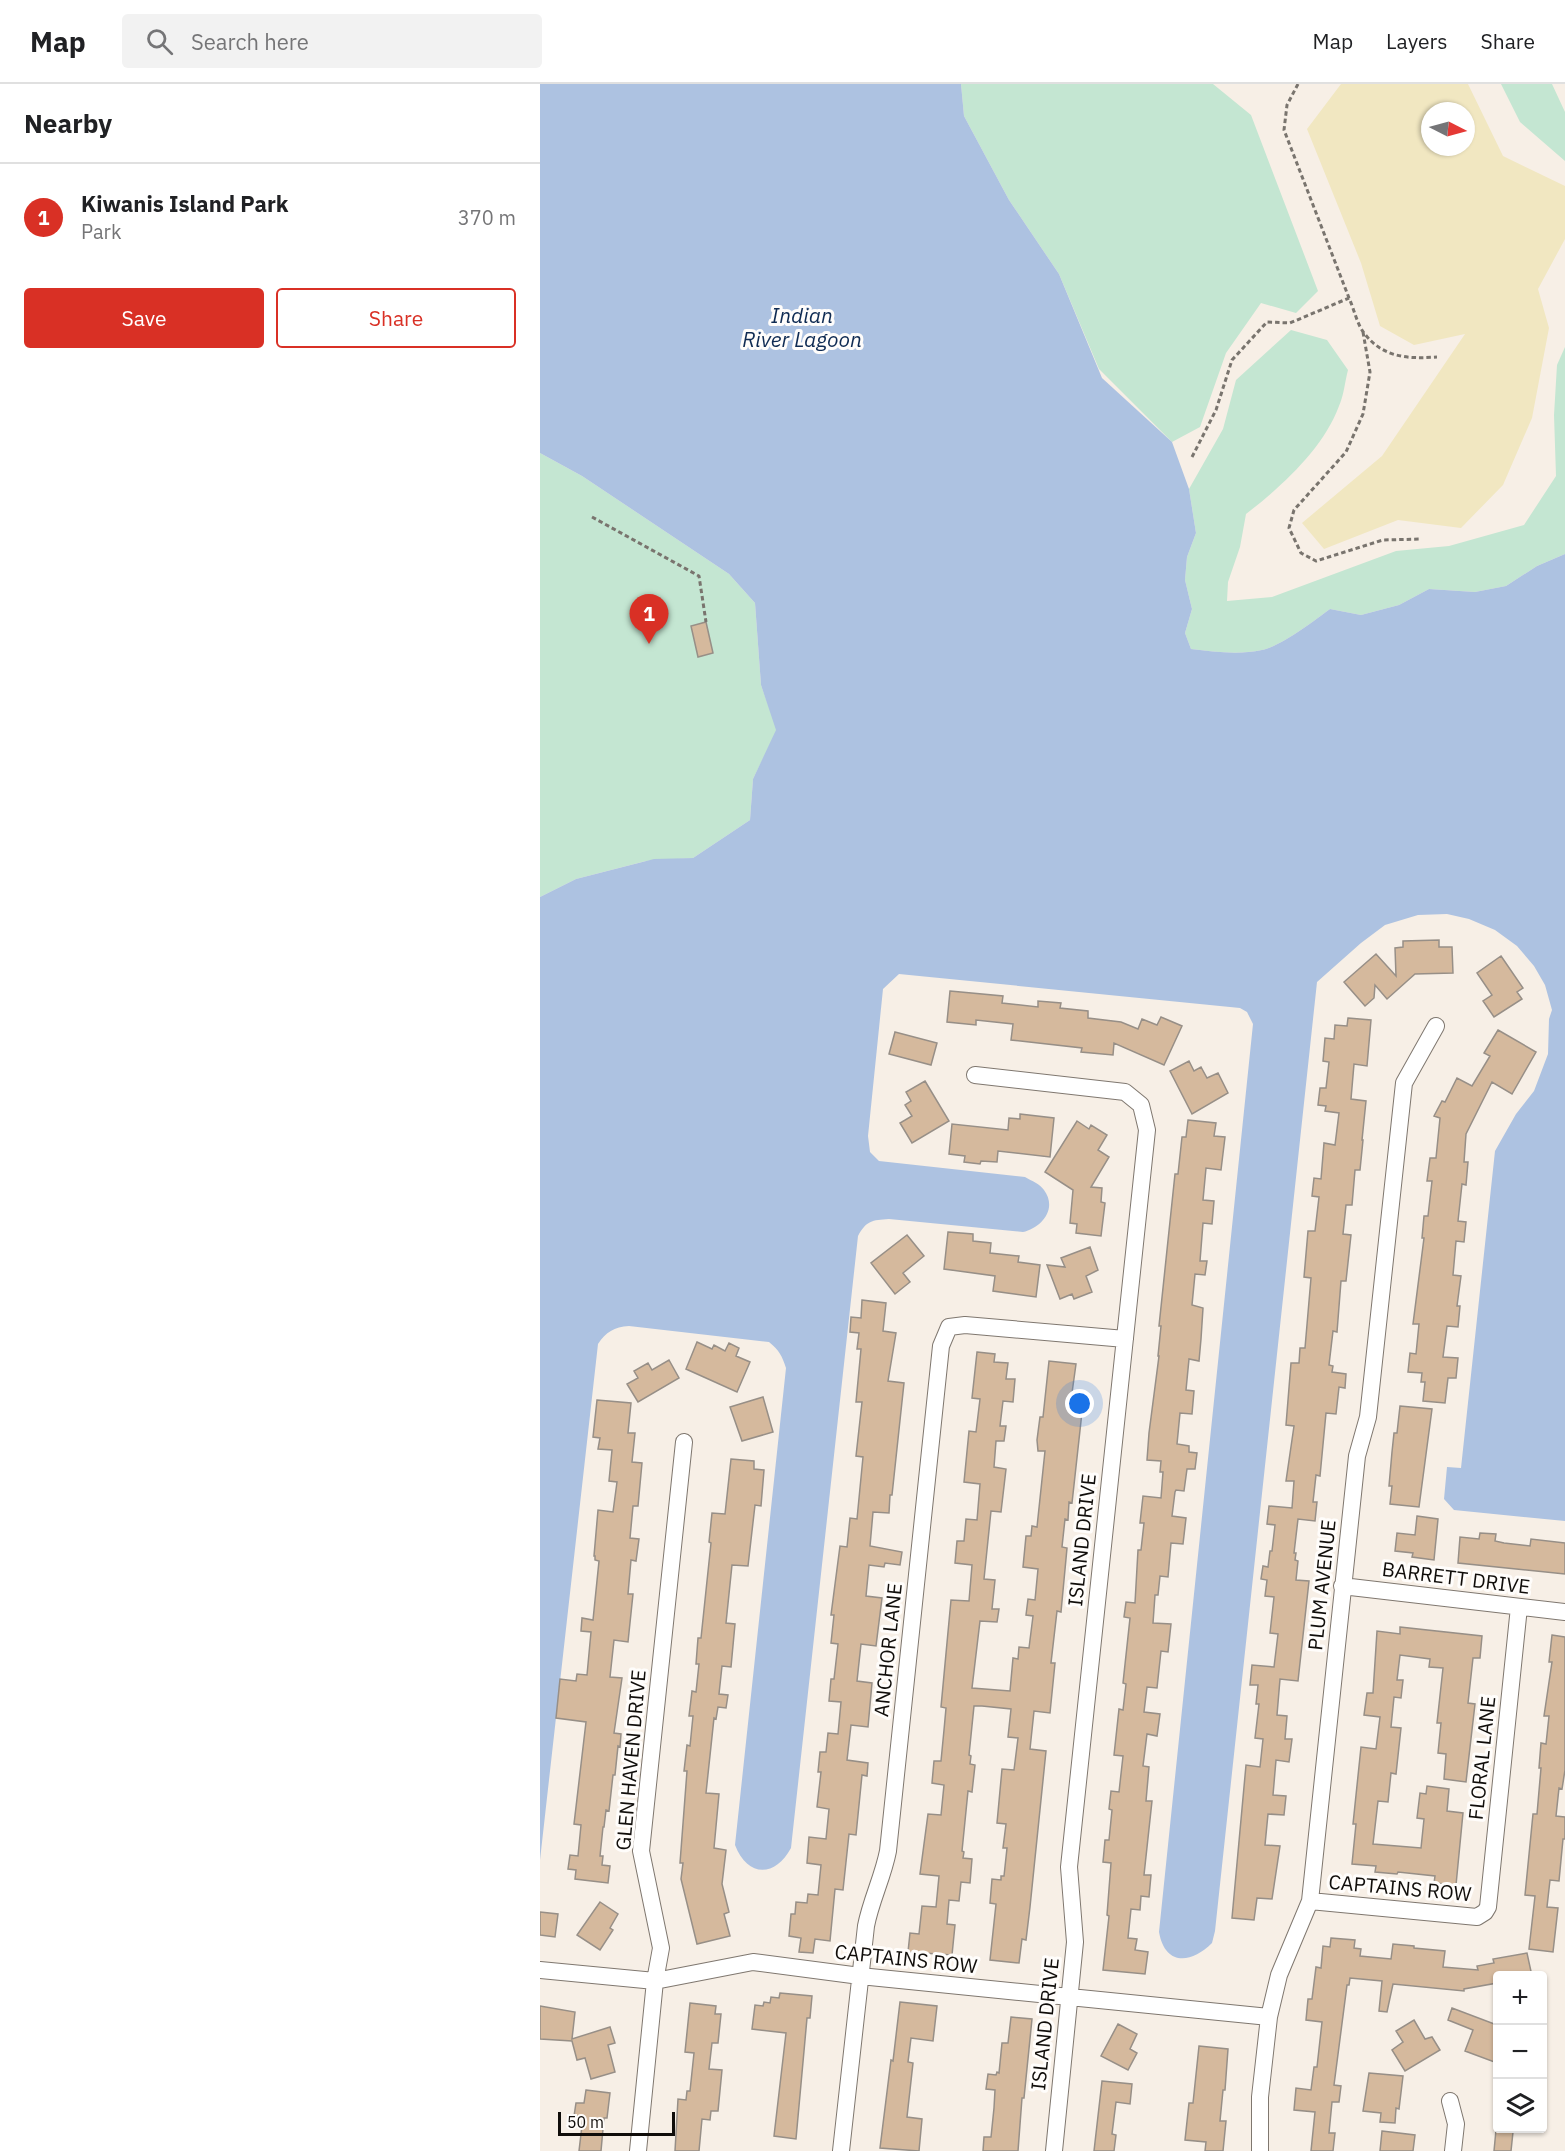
<!DOCTYPE html>
<html lang="en">
<head>
<meta charset="utf-8">
<style>
	body { margin:0; font-family:"IBM Plex Sans",sans-serif; background:#f2f2f2; color:#202124 }
	.controls { position:absolute; right:18px; bottom:18px; display:grid; overflow:hidden; border-radius:6px; box-shadow:0 2px 4px #0004 }
	.controls button { width:54px; height:54px; display:grid; place-items:center; padding:0; border:0; border-bottom:2px solid #e0e0e0; background:#fff; color:#202124; font:30px sans-serif }
	.compass { position:absolute; left:881px; top:18px; width:54px; height:54px; border-radius:50%; background:#fff; box-shadow:0 2px 4px #0004; rotate:96deg }
	.scale { position:absolute; left:18px; bottom:15px; width:117px; box-sizing:border-box; padding-left:6px; border:3px solid #100d0a; border-top:0; font-size:16px; line-height:21px; white-space:nowrap; color:#100d0a; -webkit-text-stroke:4px #fffdfb; paint-order:stroke }
	.you { position:absolute; left:540px; top:1320px; width:21px; height:21px; margin:-15px; border:4px solid #fff; border-radius:50%; background:#1a73e8; box-shadow:0 0 0 9px #1a73e833 }
	.badge { display:grid; place-items:center; width:39px; height:39px; border-radius:50%; background:#d93025; color:#fff; font-size:20px; font-weight:700 }
	.pin { position:absolute; translate:-50% -50px; filter:drop-shadow(0 2px 3px #0008) }
	.pin::after { content:''; position:absolute; top:32px; width:21px; height:18px; background:inherit; clip-path:polygon(0 0,100% 0,50% 100%) }
	.list { margin:0; padding:0; list-style:none }
	h2 { display:flex; justify-content:space-between; align-items:center; height:78px; margin:0; padding:0 24px; font-size:26px }
	h2 small { font-size:20px; font-weight:400; color:#757577 }
	.list li { display:grid; grid-template-columns:39px 1fr auto; gap:18px; align-items:center; box-sizing:border-box; height:108px; padding:0 24px; border-top:2px solid #e0e0e0 }
	.list b { display:block; font-size:22px; white-space:nowrap }
	.list p { margin:0; font-size:20px; white-space:nowrap; color:#757577 }
	.list em { font-size:20px; font-style:normal; color:#757577 }
	.actions { display:flex; gap:12px; padding:18px 24px }
	.actions a { flex:1; padding:14px 0; border:2px solid #d93025; border-radius:6px; text-align:center; font-size:21px; color:#d93025 }
	.actions .main { background:#d93025; color:#fff }
	.icon { flex:none; width:33px; height:33px; fill:none; stroke:currentColor; stroke-width:2; stroke-linecap:round; stroke-linejoin:round }
	.map { position:relative; flex:none; width:1025px; height:2067px; overflow:hidden }
	header { display:flex; align-items:center; gap:36px; box-sizing:border-box; height:84px; padding:0 30px; background:#fff; border-bottom:2px solid #e0e0e0 }
	header strong { font-size:28px }
	nav { display:flex; gap:33px; margin-inline-start:auto; font-size:21px }
	.search { width:420px; height:54px; background:#f2f2f2; display:flex; align-items:center; gap:15px; box-sizing:border-box; padding:0 21px; border-radius:6px; color:#757577; font-size:22px }
	main { display:flex }
	aside { flex:1; background:#fff }
	.map>svg:first-child { display:block }
	.green { fill:#c4e6d2 }
	.sand { fill:#f1e7c1; fill-rule:evenodd }
	.water { fill:#adc2e1 }
	.building { fill:#d5b99d; stroke:#978f87; stroke-width:1.5 }
	.lines { fill:none; stroke-linecap:round; stroke-linejoin:round }
	.minor-casing { stroke:#7f776f; stroke-width:18 }
	.path { stroke:#79746e; stroke-width:3; stroke-dasharray:4.5 3; stroke-linecap:butt }
	.minor { stroke:#fff; stroke-width:16 }
	.labels { text-anchor:middle; stroke-width:6; stroke-linejoin:round; paint-order:stroke }
	.street-label { font-size:20px; fill:#100d0a; stroke:#fffdfb }
	.water-label { font-size:21px; font-style:italic; fill:#0f2b53; stroke:#fffdfb }
</style>
</head>
<body>
<header>
<strong>Map</strong>
<div class="search"><svg class="icon" aria-label="search" viewBox="0 0 24 24"><circle cx="10" cy="10" r="6"/><path d="M15 15l6 6"/></svg>Search here</div>
<nav><a>Map</a><a>Layers</a><a>Share</a></nav>
</header>
<main>
<aside>
<h2>Nearby<small></small></h2>
<ul class="list">
<li><span class="badge">1</span><div><b>Kiwanis Island Park</b><p>Park</p></div><em>370 m</em></li>
</ul>
<div class="actions"><a class="main">Save</a><a>Share</a></div>
</aside>
<div class="map">
<svg width="1025" height="2067" viewBox="0 0 1025 2067">
	<rect width="100%" height="100%" fill="#f7efe6"/>
	<!-- green -->
	<path class="green" d="M421,0H673L711,31L778,207L756,229L721,219L686,269L660,343L632,358L559,285L519,190L469,116L424,32Z
		M961,0H1012L1025,28V77L980,38Z
		M751,246L787,256L808,286C805,297 804,311 799,322C783,365 742,402 706,430L700,463L688,498L687,517L732,513L856,467L909,462L984,441L1016,392L1014,331L1017,281L1025,263V470L997,482L966,502L935,508L889,505L859,521L821,531L790,525C774,537 741,562 722,566C698,571 675,568 651,565L645,549L652,525L645,496L647,473L656,449L649,405L683,345L696,296Z
		M0,369L42,392L189,490L215,519L221,601L237,646L213,695L210,736L153,774L106,777L36,795L0,813Z"/>
	<!-- sand -->
	<path class="sand" d="M801,0H928L963,72L1025,102V155L998,205L1009,244L992,334L963,401L921,444L858,436L784,465L762,439L842,372L925,250L874,261L840,242L821,179L767,45ZM890,27H926V63H890Z"/>
	<!-- water -->
	<path class="water" d="M0,0H421L424,32L469,116L519,190L562,294L632,358L649,405L656,449L647,473L645,496L652,525L645,549L651,565C675,568 699,571 722,566C741,562 774,537 790,525L821,531L859,521L889,505L935,508L966,502L997,482L1025,470V1437L914,1426L904,1415L907,1383L921,1384L955,1067L976,1030L994,1007L1008,970L1009,935L1012,926L1005,901L994,882L977,862L955,846L929,835L907,830L878,831L845,841L821,859L777,898L675,1847L672,1859C651,1880 625,1882 619,1848L713,940L707,928L700,924L359,890L343,905L328,1052L330,1068L339,1077L485,1093C492,1097 500,1100 504,1106C518,1125 501,1144 483,1148L349,1135C332,1136 326,1137 318,1152L251,1764C235,1794 207,1793 195,1761L246,1284C242,1272 239,1266 229,1258L89,1242C74,1243 66,1248 58,1260L0,1776V813L36,795L114,775L153,774L210,736L213,695L236,646L221,601L215,519L189,490L42,392L0,369Z"/>
	<!-- building -->
	<path class="building" d="M166,538L173,569L158,573L151,542Z
		M899,856V863H912L913,889L875,890L847,915L835,901L834,914L825,922L804,898L836,870L856,892L855,864L863,863V857Z
		M961,872L983,904L977,908L982,915L954,933L943,917L952,911L937,889Z
		M410,907L463,912L462,919L498,923V917L521,919L520,924L548,927V934L581,938L598,945L602,935L617,941L621,933L642,942L624,981L574,959L573,971L541,968L542,964L471,956L473,940L436,936V941L407,938Z
		M808,934L831,936L827,982L814,980L811,1015L826,1017L822,1056H823L820,1086H815L812,1121H806L803,1150L811,1151L806,1197H801L797,1248L793,1247L789,1281L793,1282L792,1288L806,1290L805,1304L799,1303L796,1330L786,1329L780,1392L776,1391L773,1418H777L775,1437L758,1435L754,1469H756L755,1476L758,1477L756,1496L769,1497L758,1597L740,1595L737,1631L747,1632L745,1655H752L749,1678L736,1676L733,1711L746,1712L744,1731L728,1730L725,1761L740,1762L732,1815L717,1814L714,1836L692,1834L706,1681L720,1683L723,1655L715,1654L719,1620H716L718,1601H710L712,1581L734,1583L738,1550L730,1549L734,1513L725,1512L727,1496L721,1495L723,1482L728,1483L730,1467H732L735,1441L727,1440L729,1422L752,1424L754,1397H746L754,1342L746,1341L751,1279H759L760,1264H765L771,1194L764,1193L768,1147H775L779,1113L772,1112L774,1094L781,1095L784,1059L795,1061L799,1029L785,1027L786,1022L778,1021L780,1004H786L789,978L783,977L785,954L794,955L795,941L807,942Z
		M958,946L996,968L972,1010L952,998L926,1050L924,1078H928L926,1101L922,1100L918,1137L926,1138L924,1158L916,1157L913,1191L921,1192L917,1222H920L918,1243L907,1242L903,1273L918,1274L916,1294H908L905,1319L883,1317L885,1298H881L882,1289L868,1288L870,1269L876,1270L879,1240H873L884,1154H882L884,1132H888L892,1097H887L890,1074H896L900,1034L894,1032L902,1017L905,1018L917,994L932,1002L950,972L944,969Z
		M355,948L397,959L391,981L349,970Z
		M649,977L654,987L661,983L667,994L678,989L688,1009L652,1030L630,987Z
		M385,997L409,1037L372,1059L360,1039L372,1032L365,1021L371,1017L366,1008Z
		M480,1030L514,1034L510,1073L458,1067L457,1078L441,1077L440,1080L424,1078L425,1072L409,1070L412,1040L468,1046L469,1034L480,1035Z
		M648,1036L676,1039L674,1052L685,1053L681,1086L666,1084L663,1116L674,1117L672,1140L663,1139L660,1177H667L665,1191L655,1190L652,1221L663,1224L661,1255L659,1277L649,1275L646,1306L654,1307L652,1330L640,1329L637,1360L649,1362V1368L657,1369L655,1385H647L644,1407L636,1406L635,1408L632,1432L646,1434L643,1460L631,1459L628,1493L620,1492L618,1511H615L613,1539L631,1540L628,1568L621,1567L617,1604L607,1603L604,1628L620,1630L617,1652L607,1650L603,1682L609,1683L606,1717H612L604,1791H611L609,1813L601,1812L600,1826L591,1825L588,1854L597,1855L595,1866L608,1868L605,1890L563,1886L569,1832L567,1831L571,1779L563,1778L565,1756H569L572,1726L569,1725L571,1707L579,1708L583,1672L574,1671L579,1625L583,1626L586,1600L583,1599L590,1534L584,1533L586,1518L595,1519L598,1466H601L604,1439H600L603,1412L621,1414L623,1388H620L621,1377L607,1376L609,1349L619,1272H618L621,1242H619L635,1090H638L642,1053H646Z
		M537,1037L549,1045L551,1041L567,1051L558,1066L569,1073L551,1103L562,1104L561,1118L565,1119L561,1152L536,1149L537,1140L530,1139L533,1106L505,1088Z
		M408,1148L433,1150V1157L451,1159L450,1169L479,1172L478,1178L500,1181L496,1213L453,1207L455,1192L404,1185Z
		M367,1151L384,1172L363,1189L370,1198L355,1210L331,1179Z
		M550,1163L558,1186L546,1192L552,1208L534,1215L532,1210L520,1215L507,1181L525,1183L521,1174Z
		M322,1216L346,1219L343,1247L356,1249L348,1297L364,1299L352,1411H350L349,1429L333,1428L330,1462L362,1468L360,1481L345,1479L344,1483L329,1481L326,1512L342,1514L336,1562L321,1560L317,1597L332,1599L328,1643L311,1641L307,1676L328,1679L327,1692L322,1691L316,1751L309,1750L303,1806L295,1805L290,1857L275,1855L273,1869L259,1868L261,1854L249,1852L251,1830H255L256,1818L267,1819L268,1810L278,1811L281,1781L267,1779L269,1753L286,1755L289,1725L277,1723L281,1688H278L280,1668H286L288,1649L298,1650L301,1618L289,1617L291,1595H294L298,1560L291,1559L294,1531H291L300,1462L307,1463L310,1434L317,1435L323,1373L316,1372L322,1318H316L321,1265H317L319,1249L310,1248L311,1233L321,1234Z
		M157,1258L172,1265L174,1261L185,1267L189,1259L199,1264L196,1272L210,1278L197,1308L146,1285Z
		M437,1268L455,1270L454,1278L468,1279L466,1295H475L473,1318L463,1317L460,1342H466L464,1357H456L454,1383L466,1385L461,1428L451,1427L444,1495L455,1496L452,1525H459L457,1538L440,1537L432,1604L470,1607L473,1574L478,1575L479,1563L489,1564L493,1532L486,1531L488,1515L495,1516L498,1485L483,1483L486,1452H491L492,1442L497,1443L505,1367H498L497,1356L500,1333H503L509,1277L536,1280L532,1309L544,1310L532,1419L529,1418L528,1436L525,1435L522,1463L527,1464L521,1528L517,1527L511,1579H515L510,1629L494,1627L490,1665L506,1667L490,1823L486,1856L482,1855L479,1879L450,1876L456,1820L450,1819L452,1795L461,1796V1792H464L467,1764H463L466,1740L457,1739L462,1685L474,1686L478,1654L468,1653L471,1625L442,1622H434L429,1671L431,1672L430,1680L435,1681L432,1708L428,1707L422,1767L424,1768L423,1774L432,1775L430,1799L421,1798L419,1817L409,1816L407,1840L415,1841L412,1871L368,1868L370,1849L379,1850L382,1822L396,1823L399,1792L380,1790L388,1730L401,1731L404,1701L392,1699L394,1677H401L404,1646L406,1624L401,1623L411,1516L429,1517L432,1481L415,1479L417,1457H424L426,1435L437,1436L440,1400L424,1398L429,1347L436,1348L440,1315L432,1314Z
		M129,1276L139,1294L98,1318L87,1300L98,1294L94,1287L108,1279L112,1286Z
		M223,1313L233,1348L202,1357L190,1323Z
		M57,1316L91,1319L88,1349H95L92,1378L102,1379L98,1422H93L90,1454L99,1455L96,1477L91,1476L88,1510H93L88,1558L74,1556L70,1593L82,1594L74,1649L81,1650L80,1663L78,1662L75,1691H73L69,1727L66,1726L64,1743H63L60,1772H63L62,1781L70,1782L68,1799L35,1795L36,1786L28,1785L30,1771L38,1772L41,1741L34,1740L46,1638L16,1634L20,1595L36,1597L37,1590L47,1591L51,1548L41,1547L42,1534L53,1536L59,1477L55,1476V1472H54L58,1426L73,1428L77,1398L69,1397L72,1366L58,1365L60,1354L53,1353Z
		M860,1322L892,1325L879,1423L850,1420L852,1402H849L852,1368L854,1349H857Z
		M191,1375L214,1377V1385L224,1386L221,1422L215,1421L208,1482L192,1481L186,1539L195,1540L191,1583L182,1582L179,1610L188,1611L186,1624L178,1623L176,1635L174,1634L166,1709L179,1710L174,1764L186,1766L182,1800L189,1828L184,1830L190,1852L157,1860L141,1795L143,1779H140L147,1687H144L147,1661L150,1662L153,1632H149L152,1607L156,1608L159,1580H156L158,1554H161L171,1459L169,1458L172,1429L185,1430Z
		M877,1432L898,1435L894,1476L872,1473L873,1469L855,1467L857,1449L875,1451Z
		M940,1449L956,1450L955,1457L964,1459L990,1462L991,1455L1025,1459V1490L918,1479L920,1453L939,1455Z
		M860,1543L942,1552L940,1574H933L928,1619L935,1620L926,1698L904,1695L906,1670L898,1669L901,1639H897L903,1584L889,1583L890,1575L860,1571L857,1596H863L861,1614L854,1613L851,1643L861,1644L856,1690L851,1689L848,1718L838,1717L833,1760L881,1764L884,1735L877,1734L880,1709L886,1710L887,1702L909,1705L907,1727L923,1729L916,1801L894,1799L895,1792L858,1788L857,1790L835,1788L836,1782L812,1780L816,1740H813L821,1663L836,1665L840,1633L824,1631L827,1609H833L837,1547L860,1550Z
		M1012,1551L1025,1553V1686L1022,1705L1019,1704L1016,1732L1025,1733V1755H1023L1019,1797L1010,1796L1007,1823L1018,1824L1013,1868L989,1865L995,1812L985,1811L993,1730H997L1001,1684H999L1001,1659L1006,1660L1009,1632H1004L1012,1578H1009Z
		M60,1818L78,1830L70,1844L73,1846L60,1866L37,1851Z
		M0,1828L18,1830L15,1853L0,1851Z
		M791,1854L815,1856L814,1864L821,1865L820,1872L851,1875L853,1860L874,1862V1864L905,1867L903,1883L938,1886L937,1882L954,1879L953,1875L987,1869L992,1892H957V1899L924,1905V1907L853,1900L847,1928L839,1927L842,1897L810,1894L809,1901H807L794,2001L801,2002L799,2018H792L789,2049H795L793,2067H771L775,2028L754,2026L756,2004L771,2006L774,1983H777L782,1938L766,1936L768,1915H772L776,1883L781,1884L783,1862L790,1863Z
		M240,1909L272,1912L270,1934H267L256,2055L234,2052L246,1949L212,1945L215,1921L223,1922L224,1918L230,1919L231,1913L239,1914Z
		M360,1918L397,1922L393,1957L371,1954L368,1978L373,1979L367,2033L382,2035L379,2067L340,2064L351,1976L353,1977Z
		M150,1919L176,1922L175,1930H181L178,1959H172L169,1985L182,1986L178,2027H171L170,2036L162,2035L159,2067H135L138,2015L146,2016L147,2007H150L154,1969L145,1968Z
		M0,1922L35,1928L32,1955L70,1943L75,1959L68,1961L75,1988L51,1995L45,1974L37,1976L32,1957L0,1955Z
		M912,1924L957,1941V1979L925,1967L933,1946L908,1936Z
		M471,1933L492,1935L484,2014H482L478,2067H443L444,2053H451L454,2024L455,2006L446,2005L448,1990L456,1991L457,1988L459,1989L462,1959H468Z
		M874,1936L885,1955L892,1953L900,1966L865,1987L852,1966L863,1958L856,1947Z
		M578,1940L597,1950L590,1965L597,1969L588,1986L561,1972Z
		M659,1962L688,1965L685,2006H683L680,2037H686L683,2067H665L666,2058L645,2056L649,2019H653Z
		M829,1989L863,1992L859,2025L856,2024L855,2039L840,2038L841,2029L823,2027Z
		M562,1997L592,2000L590,2020L576,2018L572,2050L576,2051L574,2067H554Z
		M46,2006L70,2009L67,2034H64L61,2067H39L43,2033L34,2032L36,2019H44Z
		M956,2046L973,2048L971,2067H954Z
		M842,2047L875,2051L873,2067H840Z"/>
	<g class="lines">
		<defs>
			<path id="minor" d="M435,991L585,1008L601,1021L607,1046L529,1783L535,1858L514,2067
				M802,1502L1025,1528
				M770,1817L937,1833L945,1828L948,1823L979,1523
				M0,1886L115,1897L213,1878L320,1892L729,1933
				M910,2017L916,2040L913,2067
				M98,2067L115,1897L121,1864L101,1767L144,1358
				M301,2067L326,1842C331,1816 343,1793 348,1767L401,1262L409,1243L425,1241L585,1255
				M720,2067V2013L729,1933L739,1891L770,1817L817,1372L828,1333L864,999L896,942"/>
		</defs>
		<!-- minor casing -->
		<use href="#minor" class="minor-casing"/>
		<!-- path -->
		<path class="path" d="M758,0L747,21L744,46L809,214
			M823,248L830,288L823,330L806,368L754,426L749,444L761,469L776,477L843,456L881,455
			M652,373L676,326L692,276L727,238L750,239L809,214C814,225 817,240 824,249C843,274 868,275 897,273
			M52,433L159,492L166,538"/>
		<!-- minor -->
		<use href="#minor" class="minor"/>
	</g>
	<g class="labels">
		<!-- street labels -->
		<g class="street-label">
			<text transform="translate(542 1456) rotate(-84)" y="7">ISLAND DRIVE</text>
			<text transform="translate(916 1494) rotate(7)" y="7">BARRETT DRIVE</text>
			<text transform="translate(782 1501) rotate(-84)" y="7">PLUM AVENUE</text>
			<text transform="translate(348 1566) rotate(-84)" y="7">ANCHOR LANE</text>
			<text transform="translate(942 1674) rotate(-84)" y="7">FLORAL LANE</text>
			<text transform="translate(91 1676) rotate(-85)" y="7">GLEN HAVEN DRIVE</text>
			<text transform="translate(860 1804) rotate(5)" y="7">CAPTAINS ROW</text>
			<text transform="translate(366 1875) rotate(6)" y="7">CAPTAINS ROW</text>
			<text transform="translate(505 1940) rotate(-84)" y="7">ISLAND DRIVE</text>
		</g>
		<!-- water labels -->
		<g class="water-label">
			<text x="262" y="239">Indian<tspan x="262" dy="24">River Lagoon</tspan></text>
		</g>
	</g>
</svg>
<div class="controls">
<button>+</button>
<button>−</button>
<button><svg class="icon" aria-label="layers" viewBox="0 0 24 24"><path d="M12 4l9 5-9 5-9-5zM3 14l9 5 9-5"/></svg></button>
</div>
<svg class="compass" viewBox="-18 -18 36 36"><path d="M0-13l5 13h-10z" fill="#e53935"/><path d="M0 13l5-13h-10z" fill="#757577"/></svg>
<div class="scale">50 m</div>
<div class="you"></div>
<div class="pin badge" style="left:109px;top:560px">1</div>
</div>
</main>
</body>
</html>
